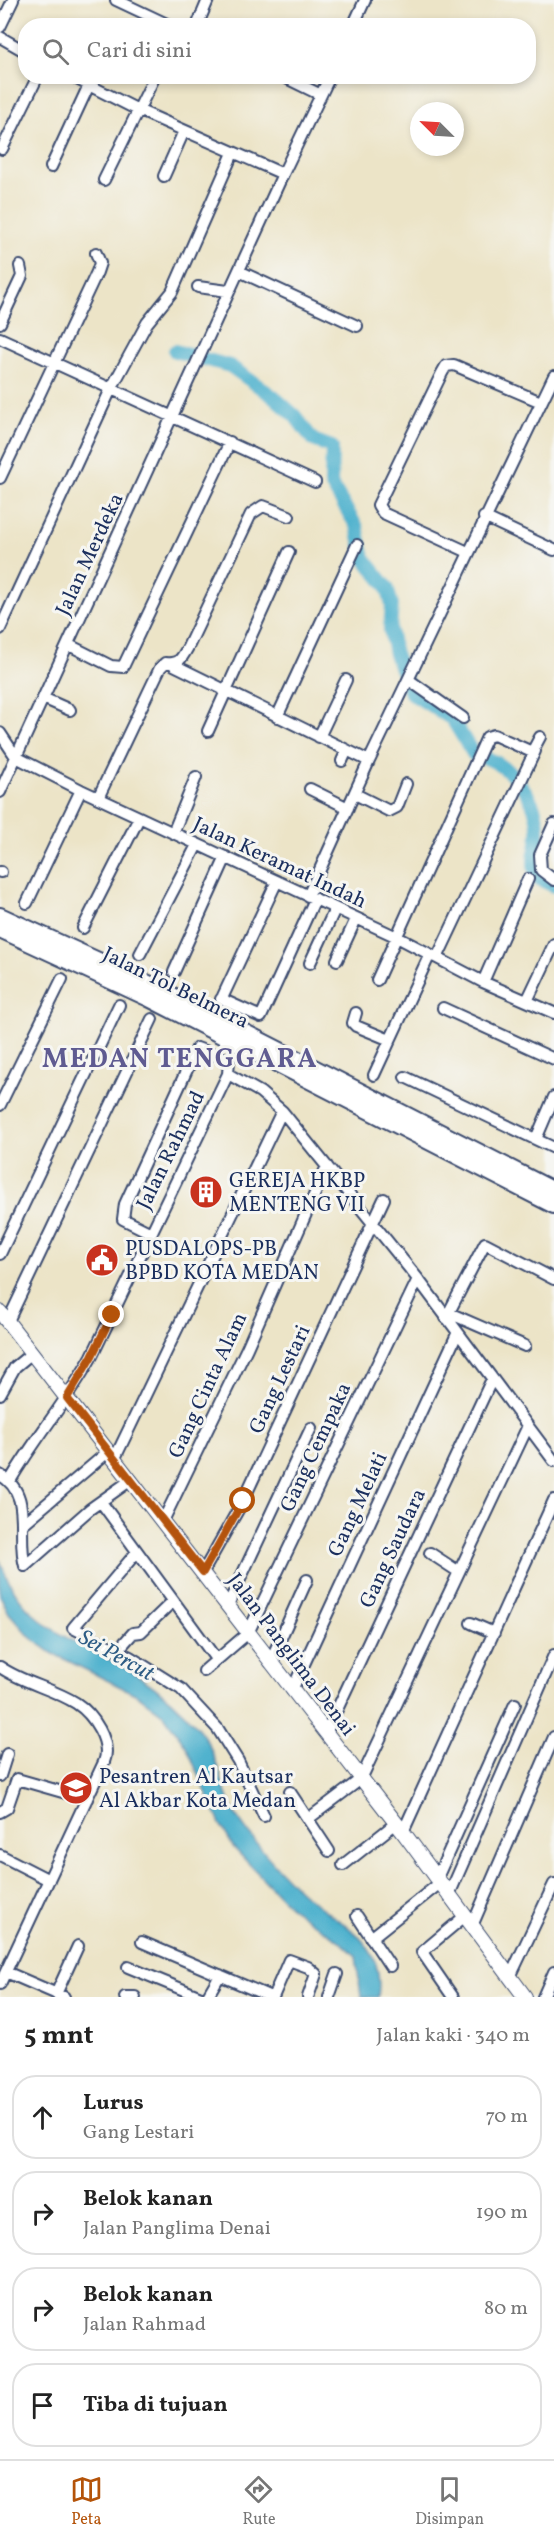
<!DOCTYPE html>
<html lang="id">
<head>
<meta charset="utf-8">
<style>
	body { margin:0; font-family:Vollkorn,serif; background:#f6f6f6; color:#222 }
	.compass { position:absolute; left:410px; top:102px; width:54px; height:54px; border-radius:50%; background:#fff; box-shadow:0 3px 9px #0003; rotate:294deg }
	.stop { position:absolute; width:18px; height:18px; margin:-14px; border:4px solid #b45309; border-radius:50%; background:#fff }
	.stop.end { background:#b45309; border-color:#fff; box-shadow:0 2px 6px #0008 }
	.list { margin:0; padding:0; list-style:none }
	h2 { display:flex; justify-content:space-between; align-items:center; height:78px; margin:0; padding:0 24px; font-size:26px }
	h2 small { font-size:20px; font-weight:400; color:#767676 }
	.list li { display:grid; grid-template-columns:39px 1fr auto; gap:18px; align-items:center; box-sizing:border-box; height:84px; margin:0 12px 12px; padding:0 12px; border:2px solid #e0e0e0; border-radius:24px }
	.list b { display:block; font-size:22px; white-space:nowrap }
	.list p { margin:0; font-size:20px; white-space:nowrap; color:#767676 }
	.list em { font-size:20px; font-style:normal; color:#767676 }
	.icon { flex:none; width:33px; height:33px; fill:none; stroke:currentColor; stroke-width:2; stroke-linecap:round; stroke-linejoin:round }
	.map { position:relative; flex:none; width:554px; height:1997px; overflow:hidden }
	.search { position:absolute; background:#fff; box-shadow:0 3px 9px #0003; left:18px; right:18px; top:18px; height:66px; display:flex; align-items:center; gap:15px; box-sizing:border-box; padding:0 21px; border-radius:24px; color:#767676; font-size:22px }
	.sheet { height:462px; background:#fff }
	nav { display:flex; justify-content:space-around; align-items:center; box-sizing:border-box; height:84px; border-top:2px solid #e0e0e0; background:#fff; font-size:16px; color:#767676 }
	nav a { display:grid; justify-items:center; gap:3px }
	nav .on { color:#b45309 }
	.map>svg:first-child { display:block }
	.water { fill:#4eb1cd; stroke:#347096; stroke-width:1.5 }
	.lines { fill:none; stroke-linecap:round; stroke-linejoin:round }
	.river { stroke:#4eb1cd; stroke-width:14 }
	.minor-casing { stroke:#3a4a6e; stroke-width:14 }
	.major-casing { stroke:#3a4a6e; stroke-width:16 }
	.highway-casing { stroke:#3a4a6e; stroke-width:20 }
	.minor { stroke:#fff; stroke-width:10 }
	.major { stroke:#fff; stroke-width:14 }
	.highway { stroke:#fff; stroke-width:16 }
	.route { stroke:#b45309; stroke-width:8 }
	.labels { text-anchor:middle; stroke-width:6; stroke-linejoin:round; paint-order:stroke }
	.street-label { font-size:21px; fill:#1b2f5e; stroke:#f6f6f2 }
	.poi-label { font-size:21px; fill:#1b2f5e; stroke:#f6f6f2; text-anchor:start }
	.water-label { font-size:22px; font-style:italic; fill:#2d5c85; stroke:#f6f6f2 }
	.district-label { font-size:27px; font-weight:bold; letter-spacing:1.5px; fill:#5f5b91; stroke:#f6f6f2 }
</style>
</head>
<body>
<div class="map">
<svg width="554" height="1997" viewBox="0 0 554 1997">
	<rect width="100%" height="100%" fill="#f6f6f2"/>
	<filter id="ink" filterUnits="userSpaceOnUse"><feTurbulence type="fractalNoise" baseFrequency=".0167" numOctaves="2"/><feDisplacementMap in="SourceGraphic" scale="12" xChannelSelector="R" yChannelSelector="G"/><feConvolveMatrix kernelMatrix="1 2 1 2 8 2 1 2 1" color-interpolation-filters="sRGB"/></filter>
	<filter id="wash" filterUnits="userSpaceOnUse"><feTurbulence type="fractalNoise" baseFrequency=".008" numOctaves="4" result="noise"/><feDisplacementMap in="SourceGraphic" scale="24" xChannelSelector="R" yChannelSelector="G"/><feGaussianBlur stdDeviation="1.35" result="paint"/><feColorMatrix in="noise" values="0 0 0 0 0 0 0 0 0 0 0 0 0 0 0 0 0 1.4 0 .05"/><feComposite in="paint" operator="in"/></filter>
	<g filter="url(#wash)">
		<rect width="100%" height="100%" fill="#ece4c7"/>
		<!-- water -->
		<path class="water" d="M0,1560C21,1624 69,1638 122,1666C146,1679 168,1697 187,1716C217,1746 214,1763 228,1799C236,1822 276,1867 294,1885C329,1922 387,1933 378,1997H361L356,1956L338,1940L291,1908L234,1848L220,1824L186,1746L164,1715L137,1695L52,1653L31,1638L9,1613L0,1595Z"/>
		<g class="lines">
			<!-- river -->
			<path class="river" d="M175,351L230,366L274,397L295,416L313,440L332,447L331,484L357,527L364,558L387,587L392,605L390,629L395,654L411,693L452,719L474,755C506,759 536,795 538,827C540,849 529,855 537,878L554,886"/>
		</g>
	</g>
	<g filter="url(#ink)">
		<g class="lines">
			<defs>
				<path id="minor" d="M116,0L171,26
					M197,26L208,0
					M353,26L365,0
					M0,27L13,0
					M0,37L26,52
					M282,76L321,95
					M2,149L38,76
					M51,167L89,85
					M283,174L330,76
					M164,176L184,131
					M104,180L155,76
					M239,271L357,326
					M198,287L228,291
					M0,323L22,276L20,266
					M0,338L315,482
					M0,478L97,272L100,263L96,253
					M484,517L554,550
					M468,552L383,513L378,505L442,373L446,366L454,365L541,402
					M0,629L111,389L147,323L172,292L233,153
					M69,645L111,666L123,667L230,442
					M174,665L369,761
					M409,680L463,718
					M43,698L70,710
					M277,717L357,545
					M208,731L289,552
					M0,733L16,757L81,790L397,937L483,982L554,1013
					M319,737L346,680
					M342,761L347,750
					M310,789L348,808
					M0,792L283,174L138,110L71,76
					M355,794L389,811L397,807L406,784
					M98,798L160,668L165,663C179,664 181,660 188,647L251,514L263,506L289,516
					M554,824L540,855L541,870L554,880
					M173,833L196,777
					M0,872H1
					M308,896L369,761L554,376
					M27,903L81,790
					M83,928L139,818
					M140,954L197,845
					M437,958L535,751
					M337,960L356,919
					M310,963L335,909
					M174,972L226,857
					M377,980L487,737L494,735L532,752L540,737
					M483,982L528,879
					M223,996L277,881
					M221,999L261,1017L315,899
					M527,1001L554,944
					M443,1008L554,1059
					M356,1013L353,1023L356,1026L390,1040
					M228,1074L260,1092L282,1111L418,1279L554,1461
					M374,1075L430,954
					M405,1077L554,1148
					M0,1105L62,979
					M536,1139L554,1097
					M0,1254L119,1005
					M449,1313L525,1346
					M446,1318L485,1243L554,1279
					M8,1321L152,1019
					M0,1394L15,1367L32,1353
					M115,1458L282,1111
					M0,1475C34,1494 16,1535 25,1566L90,1509L131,1480
					M10,1481C35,1438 68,1400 92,1356L228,1074L229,1060L197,1048L125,1204L123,1219L151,1233
					M101,1502L216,1659
					M163,1521L247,1348L327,1166
					M23,1524L109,1451
					M136,1553L73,1628L130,1657L181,1689L218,1729L238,1761L264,1816
					M430,1553L459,1572
					M203,1572L243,1501L384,1199
					M228,1605L311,1428
					M471,1623L494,1633
					M117,1651L133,1633L141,1632L173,1601
					M270,1662L307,1580
					M0,1667C23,1683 52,1688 76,1703C93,1714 112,1742 104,1762L0,1984
					M204,1671L248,1633L418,1279
					M292,1690L457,1334
					M326,1733L492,1379
					M0,1776L7,1754
					M290,1792L329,1851
					M0,1812L7,1808L17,1779L87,1799
					M308,1819L361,1779L528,1426
					M403,1832L554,1500
					M0,1855L49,1880
					M343,1865L395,1824
					M437,1878L515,1704
					M449,1895L554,1655
					M357,1916L390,1966
					M472,1926L554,1737
					M371,1938L440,1883
					M142,1942L271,1997
					M128,1967L201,1997
					M6,1972L64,1997
					M510,1977L554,1884
					M56,1994L78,1946
					M125,1997H135
					M207,1997L220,1975
					M273,1997L289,1960L308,1967L316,1974L308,1997
					M329,1997L337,1974
					M453,1997L422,1952L465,1916
					M543,1997L554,1972"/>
				<path id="major" d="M0,1312L403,1832L525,1997"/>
				<path id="highway" d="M0,916L155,987L554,1191
					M0,929L149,998L554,1205"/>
			</defs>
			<!-- minor casing -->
			<use href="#minor" class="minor-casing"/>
			<!-- major casing -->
			<use href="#major" class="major-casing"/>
			<!-- highway casing -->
			<use href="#highway" class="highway-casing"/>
			<!-- minor -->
			<use href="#minor" class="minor"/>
			<!-- major -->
			<use href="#major" class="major"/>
			<!-- highway -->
			<use href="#highway" class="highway"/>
		</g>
	</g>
	<g class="lines" filter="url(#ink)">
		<!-- route -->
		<path class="route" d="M112,1315L92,1356L67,1398L203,1572L243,1501"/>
	</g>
	<!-- icons -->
	<defs>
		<symbol id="building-disc" viewBox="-11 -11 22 22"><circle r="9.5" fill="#c8321e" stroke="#f6f6f2"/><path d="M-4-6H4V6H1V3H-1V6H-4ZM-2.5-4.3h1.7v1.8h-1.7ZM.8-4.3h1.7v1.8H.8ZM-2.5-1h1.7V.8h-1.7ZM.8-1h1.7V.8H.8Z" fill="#fff"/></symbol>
		<symbol id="civic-disc" viewBox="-11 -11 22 22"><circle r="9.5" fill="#c8321e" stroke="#f6f6f2"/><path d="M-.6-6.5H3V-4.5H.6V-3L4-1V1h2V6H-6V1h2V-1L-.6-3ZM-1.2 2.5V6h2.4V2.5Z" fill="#fff"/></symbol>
		<symbol id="school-disc" viewBox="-11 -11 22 22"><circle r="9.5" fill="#c8321e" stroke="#f6f6f2"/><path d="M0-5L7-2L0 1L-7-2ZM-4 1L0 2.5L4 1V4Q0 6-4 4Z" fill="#fff"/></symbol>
	</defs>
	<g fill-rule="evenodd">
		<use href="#building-disc" x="187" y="1173" width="38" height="38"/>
		<use href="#civic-disc" x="83" y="1241" width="38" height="38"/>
		<use href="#school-disc" x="57" y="1769" width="38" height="38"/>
	</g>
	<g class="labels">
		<!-- street labels -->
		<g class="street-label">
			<text transform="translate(89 554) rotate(-65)" y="7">Jalan Merdeka</text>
			<text transform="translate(280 862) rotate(25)" y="7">Jalan Keramat Indah</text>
			<text transform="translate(176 987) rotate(26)" y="7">Jalan Tol Belmera</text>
			<text transform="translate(170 1150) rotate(-64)" y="7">Jalan Rahmad</text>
			<text transform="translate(279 1379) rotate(-65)" y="7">Gang Lestari</text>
			<text transform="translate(207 1385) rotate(-65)" y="7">Gang Cinta Alam</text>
			<text transform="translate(315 1447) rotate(-65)" y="7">Gang Cempaka</text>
			<text transform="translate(357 1504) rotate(-65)" y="7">Gang Melati</text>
			<text transform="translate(392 1548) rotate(-65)" y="7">Gang Saudara</text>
			<text transform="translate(292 1654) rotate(53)" y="7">Jalan Panglima Denai</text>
		</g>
		<!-- poi labels -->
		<g class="poi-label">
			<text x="229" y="1187">GEREJA HKBP<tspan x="229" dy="24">MENTENG VII</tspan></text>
			<text x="125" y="1255">PUSDALOPS-PB<tspan x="125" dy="24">BPBD KOTA MEDAN</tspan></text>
			<text x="99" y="1783">Pesantren Al Kautsar<tspan x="99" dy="24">Al Akbar Kota Medan</tspan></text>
		</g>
		<!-- water labels -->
		<g class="water-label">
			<text transform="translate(117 1654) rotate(29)" y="8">Sei Percut</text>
		</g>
		<!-- district labels -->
		<g class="district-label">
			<text x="180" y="1067">MEDAN TENGGARA</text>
		</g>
	</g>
</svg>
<svg class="compass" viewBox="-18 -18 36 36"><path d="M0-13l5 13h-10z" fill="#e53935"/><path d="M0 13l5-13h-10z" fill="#767676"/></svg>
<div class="stop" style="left:243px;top:1501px"></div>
<div class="stop end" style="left:112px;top:1315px"></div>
<div class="search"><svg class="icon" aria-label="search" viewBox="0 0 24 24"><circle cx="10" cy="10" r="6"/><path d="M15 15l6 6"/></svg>Cari di sini</div>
</div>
<section class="sheet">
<h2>5 mnt<small>Jalan kaki · 340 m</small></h2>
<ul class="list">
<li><svg class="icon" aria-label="ahead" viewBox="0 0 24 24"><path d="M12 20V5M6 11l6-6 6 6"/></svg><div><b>Lurus</b><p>Gang Lestari</p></div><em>70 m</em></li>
<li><svg class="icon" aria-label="right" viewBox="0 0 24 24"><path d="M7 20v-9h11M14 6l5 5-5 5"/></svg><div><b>Belok kanan</b><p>Jalan Panglima Denai</p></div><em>190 m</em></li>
<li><svg class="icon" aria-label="right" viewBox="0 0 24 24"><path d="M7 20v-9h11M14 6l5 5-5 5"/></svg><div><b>Belok kanan</b><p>Jalan Rahmad</p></div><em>80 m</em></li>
<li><svg class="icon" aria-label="arrive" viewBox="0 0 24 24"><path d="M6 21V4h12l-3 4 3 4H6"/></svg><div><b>Tiba di tujuan</b></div></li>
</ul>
</section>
<nav>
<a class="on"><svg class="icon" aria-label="map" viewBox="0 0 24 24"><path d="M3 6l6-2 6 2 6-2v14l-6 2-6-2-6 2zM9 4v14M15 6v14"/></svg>Peta</a>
<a><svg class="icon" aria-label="directions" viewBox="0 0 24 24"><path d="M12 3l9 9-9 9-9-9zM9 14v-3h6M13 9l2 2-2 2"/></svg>Rute</a>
<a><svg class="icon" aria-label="saved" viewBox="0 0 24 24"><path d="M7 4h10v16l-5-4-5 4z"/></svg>Disimpan</a>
</nav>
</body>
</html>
